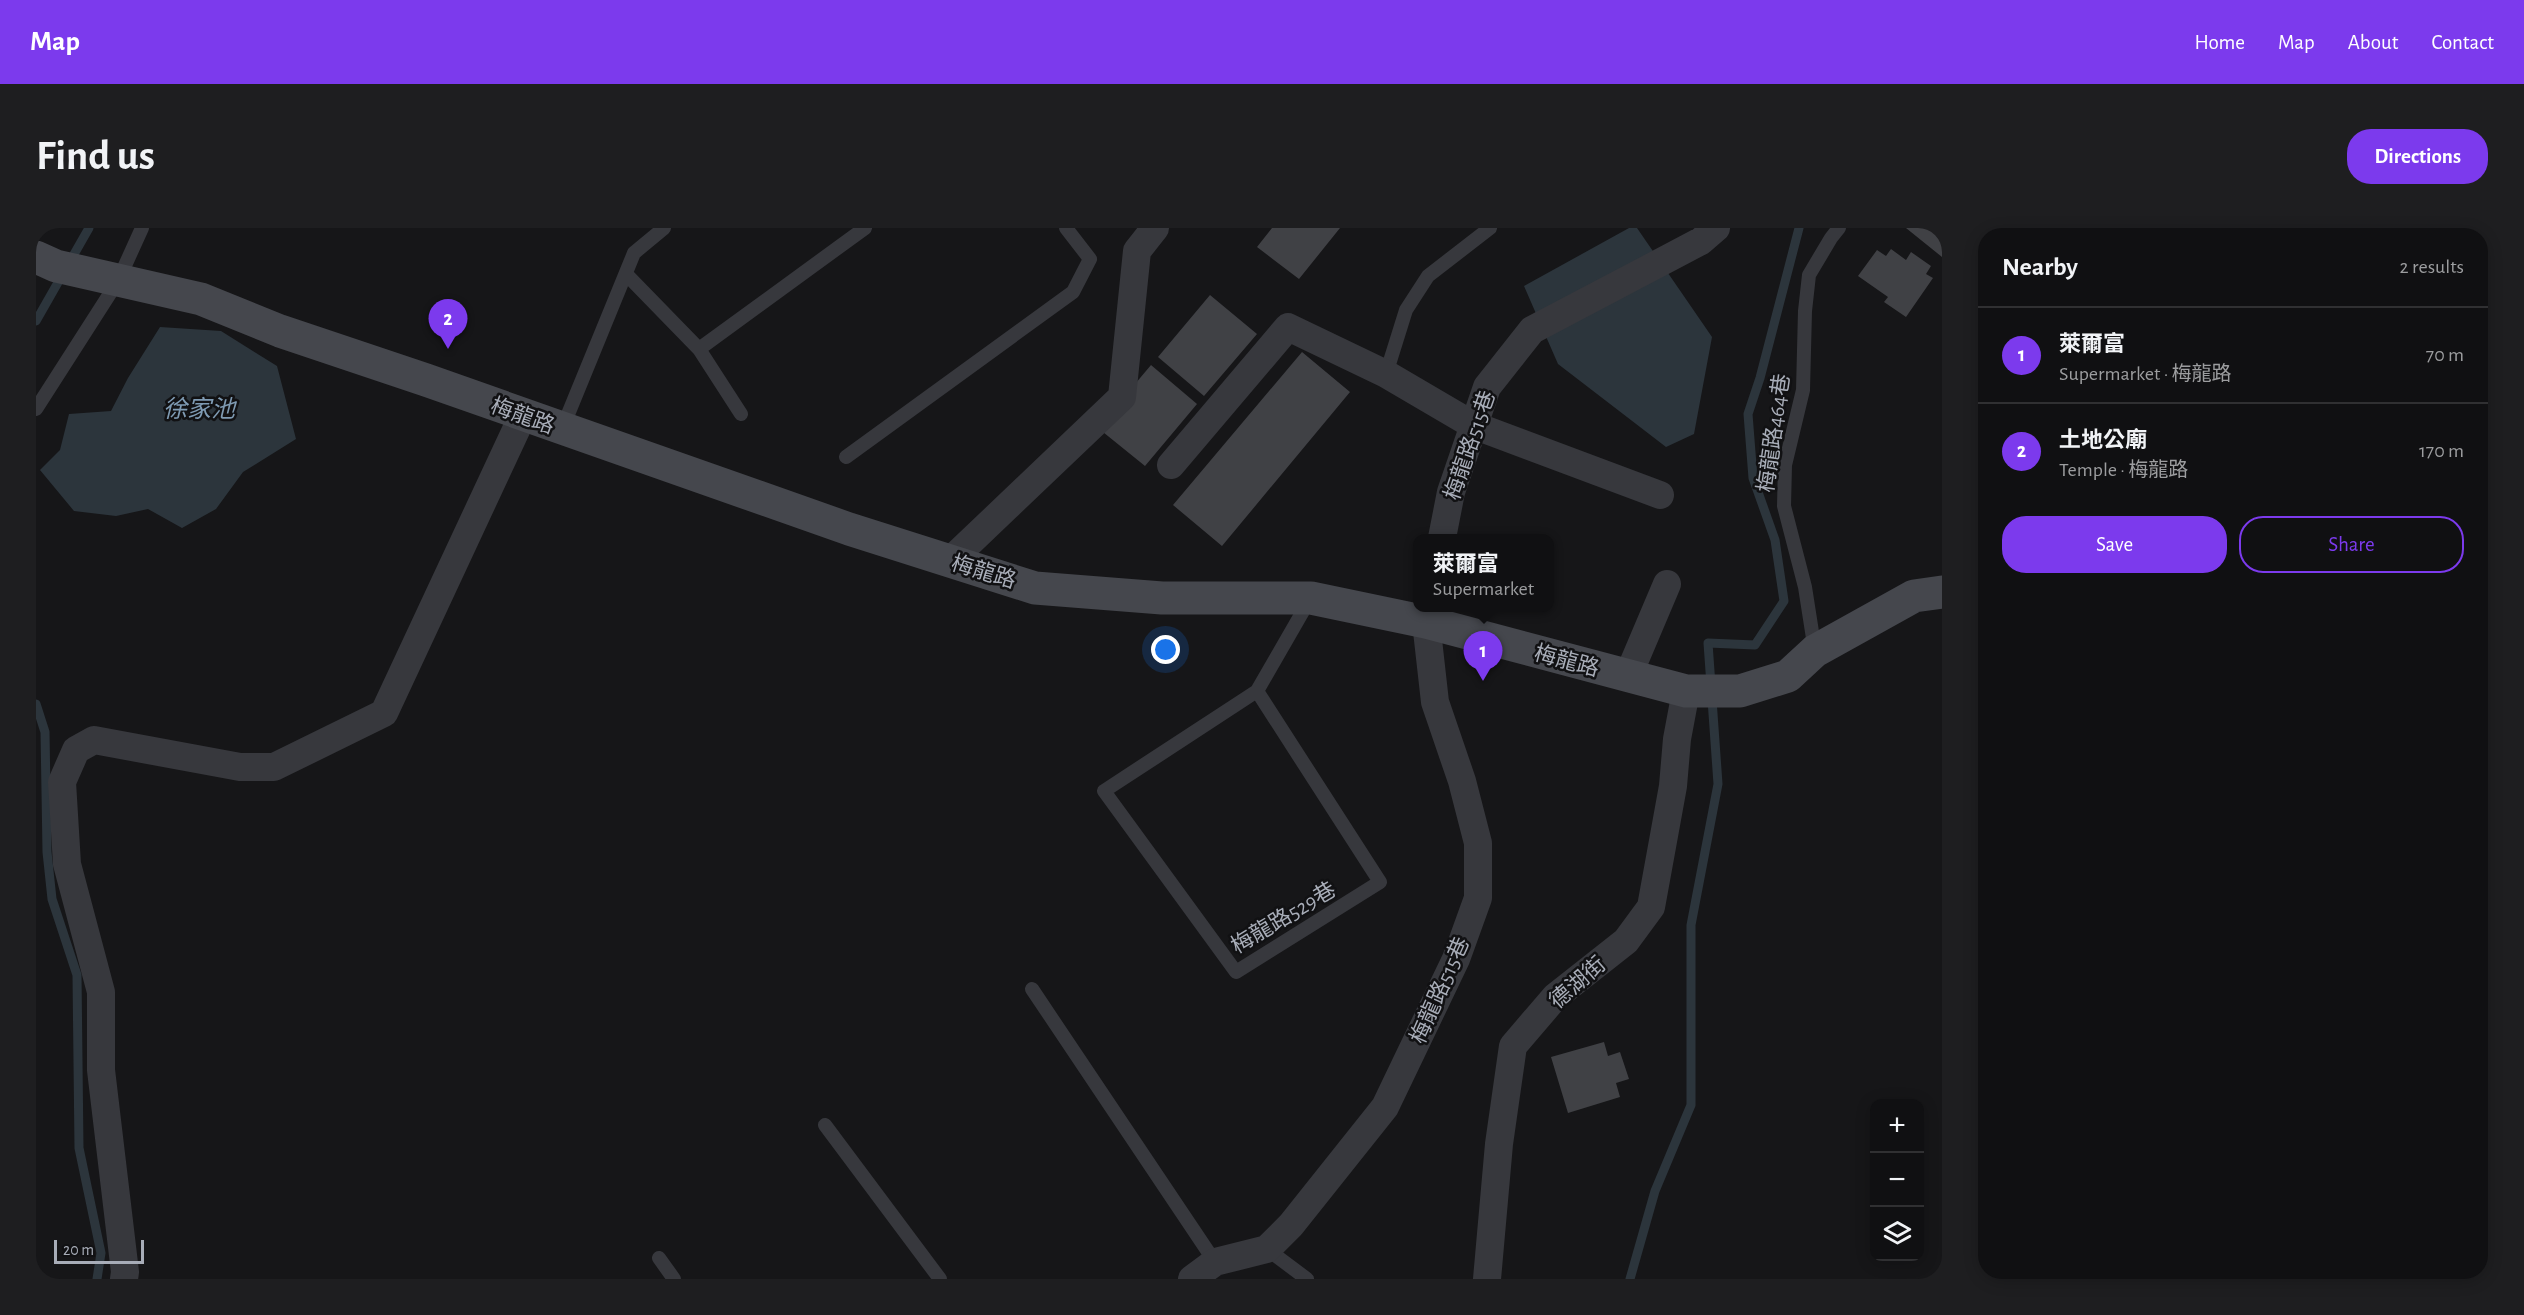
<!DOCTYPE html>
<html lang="en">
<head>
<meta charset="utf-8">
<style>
	body { margin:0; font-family:"Alegreya Sans","Noto Sans TC",sans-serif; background:#1e1e20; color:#f1f3f6 }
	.controls { position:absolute; right:18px; bottom:18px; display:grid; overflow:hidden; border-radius:12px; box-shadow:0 3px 15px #0003 }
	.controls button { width:54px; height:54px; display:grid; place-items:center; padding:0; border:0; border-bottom:2px solid #303032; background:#101012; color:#f1f3f6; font:30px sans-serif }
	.scale { position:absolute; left:18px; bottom:15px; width:90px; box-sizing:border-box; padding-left:6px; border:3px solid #a8adb8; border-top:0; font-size:16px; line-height:21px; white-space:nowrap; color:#a8adb8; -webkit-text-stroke:4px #111113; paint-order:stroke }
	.you { position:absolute; left:1130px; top:422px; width:21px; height:21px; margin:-15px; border:4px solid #fff; border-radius:50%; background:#1a73e8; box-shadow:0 0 0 9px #1a73e833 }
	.badge { display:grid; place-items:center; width:39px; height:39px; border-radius:50%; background:#7c3aed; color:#fff; font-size:20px; font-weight:700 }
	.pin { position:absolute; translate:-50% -50px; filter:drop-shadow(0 2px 3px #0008) }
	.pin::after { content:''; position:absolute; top:32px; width:21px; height:18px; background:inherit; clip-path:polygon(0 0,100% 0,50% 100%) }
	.popup { position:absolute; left:1377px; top:306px; width:141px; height:78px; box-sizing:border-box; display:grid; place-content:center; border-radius:12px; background:#101012; filter:drop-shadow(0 2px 4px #0005); font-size:20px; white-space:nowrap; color:#9c9d9f }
	.popup b { font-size:22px; color:#f1f3f6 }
	.popup::after { content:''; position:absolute; left:50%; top:100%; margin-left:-12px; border:12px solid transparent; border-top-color:#101012 }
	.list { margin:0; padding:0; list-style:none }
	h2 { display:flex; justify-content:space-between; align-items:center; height:78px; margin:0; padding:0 24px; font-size:26px }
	h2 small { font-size:20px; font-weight:400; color:#9c9d9f }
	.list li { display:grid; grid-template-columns:39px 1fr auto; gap:18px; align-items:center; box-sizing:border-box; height:96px; padding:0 24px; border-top:2px solid #303032 }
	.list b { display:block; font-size:22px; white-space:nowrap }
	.list p { margin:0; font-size:20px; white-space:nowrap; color:#9c9d9f }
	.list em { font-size:20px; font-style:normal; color:#9c9d9f }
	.actions { display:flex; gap:12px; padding:18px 24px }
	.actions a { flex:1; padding:14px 0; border:2px solid #7c3aed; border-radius:24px; text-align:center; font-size:21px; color:#7c3aed }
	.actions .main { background:#7c3aed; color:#fff }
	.icon { flex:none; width:33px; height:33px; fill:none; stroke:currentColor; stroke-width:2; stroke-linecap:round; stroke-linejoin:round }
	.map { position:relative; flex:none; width:1906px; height:1051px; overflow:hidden; border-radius:24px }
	header { display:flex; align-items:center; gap:36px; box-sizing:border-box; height:84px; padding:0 30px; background:#7c3aed; color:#fff }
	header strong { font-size:28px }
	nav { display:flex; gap:33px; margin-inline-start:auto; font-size:21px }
	.intro { display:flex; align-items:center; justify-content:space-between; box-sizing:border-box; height:144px; padding:0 36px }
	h1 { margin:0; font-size:42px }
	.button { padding:15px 27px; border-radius:24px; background:#7c3aed; color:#fff; font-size:21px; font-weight:700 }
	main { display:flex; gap:36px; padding:0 36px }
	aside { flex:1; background:#101012; border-radius:24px; box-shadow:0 3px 15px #0003 }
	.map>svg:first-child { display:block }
	.water { fill:#2c353c }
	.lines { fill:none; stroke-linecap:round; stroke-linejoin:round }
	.stream { stroke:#2c353c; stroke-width:9 }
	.building { fill:#404145 }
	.lane { stroke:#37383d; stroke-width:14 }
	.street { stroke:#37383d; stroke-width:28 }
	.secondary { stroke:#45474d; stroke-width:33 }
	.labels { text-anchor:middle; stroke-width:5; stroke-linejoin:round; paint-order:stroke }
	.street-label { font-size:22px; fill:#a8adb8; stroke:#111113 }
	.water-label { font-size:24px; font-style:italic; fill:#7f9bb3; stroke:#111113 }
</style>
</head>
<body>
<header>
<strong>Map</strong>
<nav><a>Home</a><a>Map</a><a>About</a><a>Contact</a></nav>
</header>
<div class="intro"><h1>Find us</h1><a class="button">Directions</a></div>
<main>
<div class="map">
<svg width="1906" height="1051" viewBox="0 0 1906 1051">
	<rect width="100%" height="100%" fill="#161618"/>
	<!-- water -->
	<path class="water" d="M1593,0H1601L1676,109L1658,206L1630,219L1522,136L1488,58Z
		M124,99L185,103L241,138L260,211L207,244L180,281L146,300L112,281L80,288L38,283L4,242L24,222L33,186L75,183L92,150Z"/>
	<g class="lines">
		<!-- stream -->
		<path class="stream" d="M0,93L53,0
			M0,476L9,504L11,624L16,671L41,747L43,920L65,1025L61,1051
			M1594,1051L1619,963L1655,877V697L1682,556L1672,415L1719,417L1748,373L1739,312L1717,250L1712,186L1724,150L1763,0"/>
	</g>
	<!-- building -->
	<path class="building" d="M1236,0H1304L1263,51L1221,19Z
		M1870,0H1906V29Z
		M1855,21L1870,32L1875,24L1895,38L1890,46L1897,50L1870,89L1848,74L1852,69L1822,48L1841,22L1850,28Z
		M1174,67L1221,106L1168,168L1122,129Z
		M1266,124L1314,164L1186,318L1137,277Z
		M1115,137L1161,176L1109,238L1062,200Z
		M1568,814L1572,828L1584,824L1593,851L1580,855L1584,869L1532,885L1515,829Z"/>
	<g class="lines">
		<!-- lane -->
		<path class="lane" d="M590,46L663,121L705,186
			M663,121L829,0
			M1350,146L1370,82L1392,48L1454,0
			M0,181L82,53L106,0
			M526,201L598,25L628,0
			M810,229L1037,64L1054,31L1030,0
			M1779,423L1769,359L1748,278L1749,237L1767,162L1769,83L1773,47L1795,10L1803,0
			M1221,463L1344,654L1200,744L1068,563L1221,463L1274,371
			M996,761L1179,1034
			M789,897L904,1051
			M1231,1021L1271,1051
			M623,1030L638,1051"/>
		<!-- street -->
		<path class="street" d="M1135,237L1252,99L1350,146L1437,197L1624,267
			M1406,310L1415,264L1451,159L1496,102L1665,13L1680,0
			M914,333L1086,169L1101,23L1119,0
			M1592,448L1631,356
			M88,1051L89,1044L65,842V764L31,636L26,554L40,522L58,512L204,539H238L348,485L487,187
			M1156,1051L1179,1034L1231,1021L1255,997L1349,879L1420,731L1442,670V615L1426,553L1399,474L1390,394L1393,380
			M1451,1051L1463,916L1477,818L1519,769L1590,713L1615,679L1637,558L1641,511L1650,463"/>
		<!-- secondary -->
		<path class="secondary" d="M0,29L20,38L165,71L244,103L390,152L813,301L999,360L1126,370H1275L1390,394L1650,463H1704L1752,448L1779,423L1878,368L1906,364"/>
	</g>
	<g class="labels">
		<!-- street labels -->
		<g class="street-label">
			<text transform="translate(487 187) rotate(20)" y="8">梅龍路</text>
			<text transform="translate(1737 205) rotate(-82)" y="8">梅龍路464巷</text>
			<text transform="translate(1433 217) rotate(-71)" y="8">梅龍路515巷</text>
			<text transform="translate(948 343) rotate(17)" y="8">梅龍路</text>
			<text transform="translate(1531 432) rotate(15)" y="8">梅龍路</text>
			<text transform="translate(1247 689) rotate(-31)" y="8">梅龍路529巷</text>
			<text transform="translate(1541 754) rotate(-41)" y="8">德湖街</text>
			<text transform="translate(1403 762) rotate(-66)" y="8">梅龍路515巷</text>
		</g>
		<!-- water labels -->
		<g class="water-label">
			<text x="163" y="189">徐家池</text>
		</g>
	</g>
</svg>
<div class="controls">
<button>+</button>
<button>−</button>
<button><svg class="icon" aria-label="layers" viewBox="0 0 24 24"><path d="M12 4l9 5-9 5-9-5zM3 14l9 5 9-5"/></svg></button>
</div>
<div class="scale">20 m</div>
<div class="you"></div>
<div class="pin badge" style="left:1447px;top:453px">1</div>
<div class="popup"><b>萊爾富</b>Supermarket</div>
<div class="pin badge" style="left:412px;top:121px">2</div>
</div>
<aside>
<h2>Nearby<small>2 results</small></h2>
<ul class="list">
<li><span class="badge">1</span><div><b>萊爾富</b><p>Supermarket · 梅龍路</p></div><em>70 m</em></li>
<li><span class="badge">2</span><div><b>土地公廟</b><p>Temple · 梅龍路</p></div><em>170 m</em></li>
</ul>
<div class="actions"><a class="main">Save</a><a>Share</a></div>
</aside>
</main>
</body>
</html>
